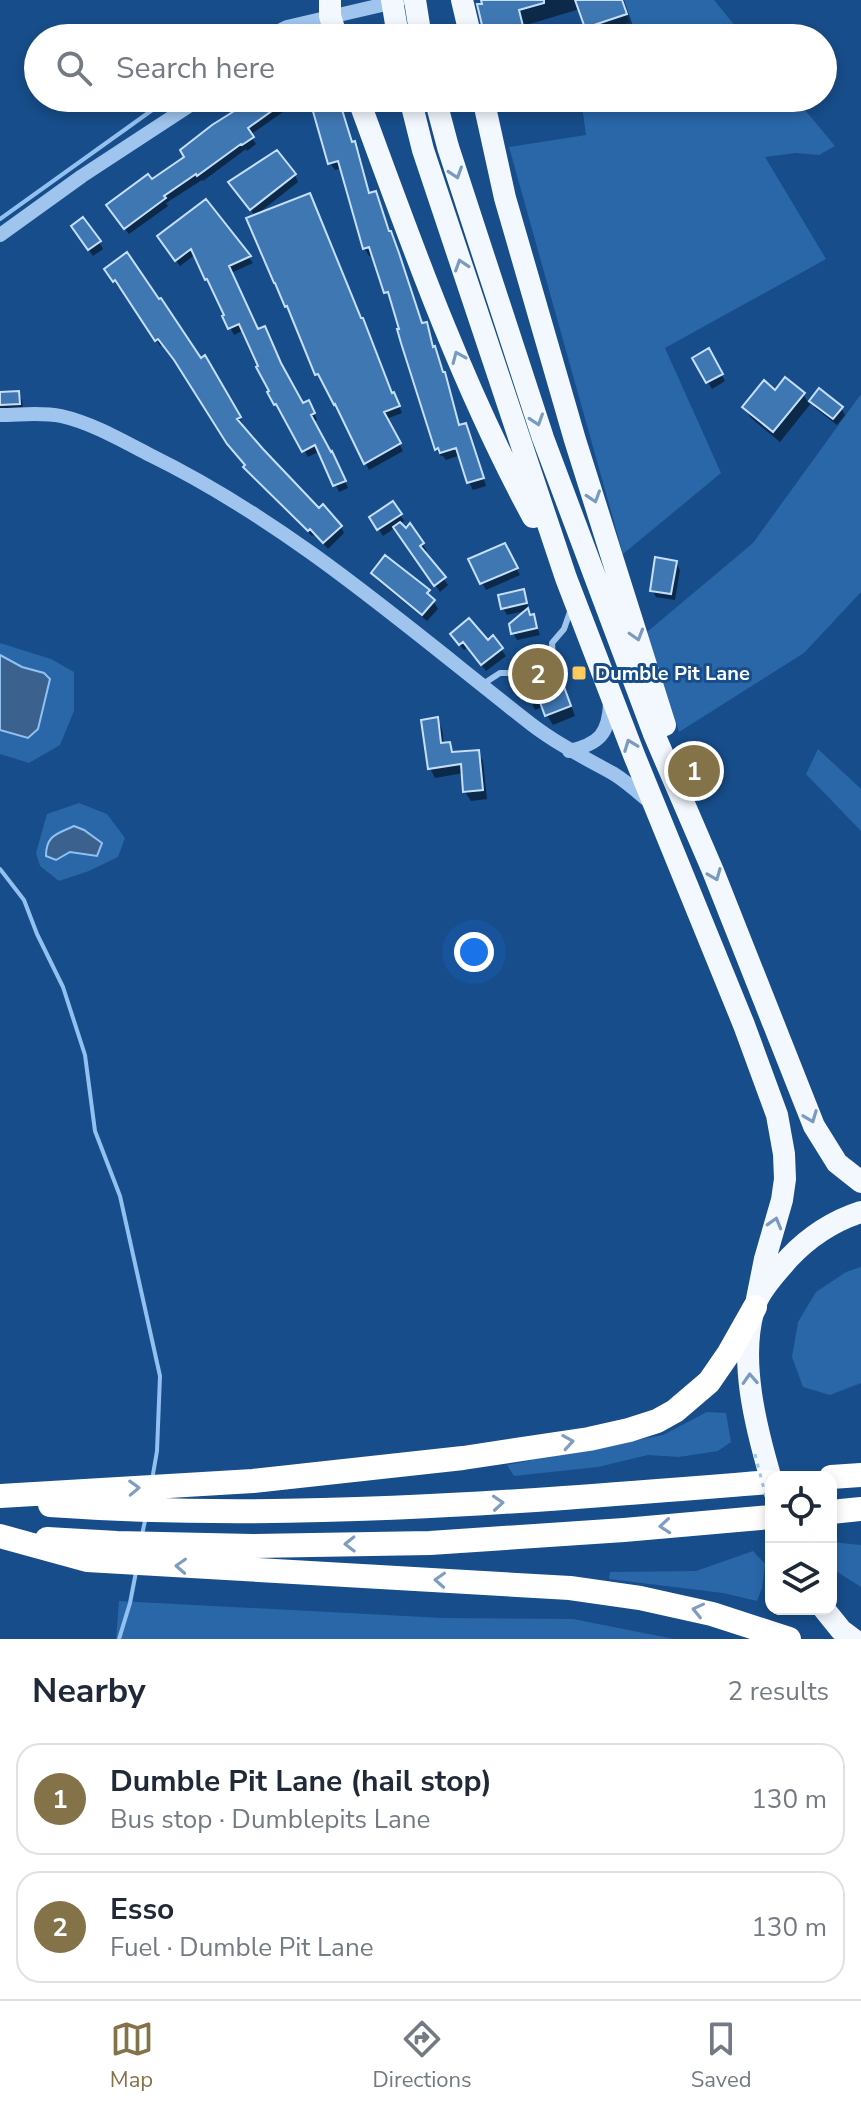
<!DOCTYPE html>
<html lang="en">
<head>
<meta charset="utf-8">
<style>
	body { margin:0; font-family:"Nunito Sans",sans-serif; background:#f2f2f3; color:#1f2937 }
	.controls { position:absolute; right:24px; bottom:24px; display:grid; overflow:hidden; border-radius:16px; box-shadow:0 4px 12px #0003 }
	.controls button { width:72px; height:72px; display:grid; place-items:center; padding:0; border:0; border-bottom:2px solid #e0e1e3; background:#fff; color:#1f2937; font:40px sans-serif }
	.you { position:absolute; left:474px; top:952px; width:28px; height:28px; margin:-20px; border:6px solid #fff; border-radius:50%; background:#1a73e8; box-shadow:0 0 0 12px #1a73e833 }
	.badge { display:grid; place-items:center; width:52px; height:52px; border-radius:50%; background:#847248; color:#fff; font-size:26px; font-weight:700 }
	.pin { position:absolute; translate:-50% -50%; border:4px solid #fff; box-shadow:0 2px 8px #0006 }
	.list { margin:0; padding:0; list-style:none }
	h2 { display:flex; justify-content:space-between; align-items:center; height:104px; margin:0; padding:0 32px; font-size:34px }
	h2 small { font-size:26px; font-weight:400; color:#747a83 }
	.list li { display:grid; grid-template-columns:52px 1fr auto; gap:24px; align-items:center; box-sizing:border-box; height:112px; margin:0 16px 16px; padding:0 16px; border:2px solid #e0e1e3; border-radius:24px }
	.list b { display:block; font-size:30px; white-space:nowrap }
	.list p { margin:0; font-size:26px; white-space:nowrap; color:#747a83 }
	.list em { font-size:26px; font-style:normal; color:#747a83 }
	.icon { flex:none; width:44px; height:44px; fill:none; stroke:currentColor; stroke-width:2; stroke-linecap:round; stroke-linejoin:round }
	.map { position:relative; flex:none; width:861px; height:1639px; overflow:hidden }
	.search { position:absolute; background:#fff; box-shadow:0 4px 12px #0003; left:24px; right:24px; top:24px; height:88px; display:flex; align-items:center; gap:20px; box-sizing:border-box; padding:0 28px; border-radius:44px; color:#747a83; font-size:30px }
	.sheet { height:360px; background:#fff }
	nav { display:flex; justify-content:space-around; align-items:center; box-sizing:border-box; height:112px; border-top:2px solid #e0e1e3; background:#fff; font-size:22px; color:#747a83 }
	nav a { display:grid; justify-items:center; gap:4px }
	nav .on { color:#847248 }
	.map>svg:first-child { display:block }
	.green { fill:#2967a9 }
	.water { fill:#3b628f; stroke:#92c1f1; stroke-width:2 }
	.shadow { fill:#0007 }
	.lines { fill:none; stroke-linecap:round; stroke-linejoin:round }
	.stream { stroke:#92c1f1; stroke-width:4 }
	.building { fill:#3f77b3; stroke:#c5dffa; stroke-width:2 }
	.service { stroke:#9fc5ee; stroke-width:6 }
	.tertiary { stroke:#9fc5ee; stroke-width:14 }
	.trunk { stroke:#f3f8ff; stroke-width:22 }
	.motorway { stroke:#fff; stroke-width:24 }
	.path-bridge { stroke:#9fc5ee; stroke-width:3; stroke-dasharray:4 6; stroke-linecap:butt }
	.trunk-bridge { stroke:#f3f8ff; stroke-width:22 }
	.oneway { stroke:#7a9abf }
	.oneway2 { stroke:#7f9dbf }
	.poi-dot { fill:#ffcb5d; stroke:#174d8a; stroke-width:3 }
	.labels { text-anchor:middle; stroke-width:6; stroke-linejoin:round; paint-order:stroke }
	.poi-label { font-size:20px; font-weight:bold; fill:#fff; stroke:#174d8a; text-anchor:start }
</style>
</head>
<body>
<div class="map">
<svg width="861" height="1639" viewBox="0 0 861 1639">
	<rect width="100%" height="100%" fill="#174d8a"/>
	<!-- green -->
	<path class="green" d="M622,0H714L745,38H590L629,22Z
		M581,98H795L835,146L819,155L795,153L765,157L826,259L665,348L721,473L623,554L509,147L586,135Z
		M861,394V592L804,653L679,732L647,632L753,543Z
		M0,643L51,659L74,672V711L60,745L29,763L0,754Z
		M818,749L861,789V831L806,774Z
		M79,803L107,814L125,838L118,857L89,871L59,881L40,866L36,853L47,814Z
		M861,1267V1383L830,1395L803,1387L792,1357L798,1322L816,1292L846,1272Z
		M707,1412L726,1413L731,1442L718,1451L679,1457L648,1455L598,1467L514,1476L507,1465L663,1435Z
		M831,1542L861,1545V1587L831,1568Z
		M753,1551L765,1564L762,1588L757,1601L723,1593L609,1579L610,1572L696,1571Z
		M119,1601L443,1618L573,1619L674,1639H116Z"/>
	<!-- water -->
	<path class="water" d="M0,655L22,667L44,673L50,679L38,729L28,738L0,730Z
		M74,826L84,830L102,843L97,856L70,852L56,860L46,856C46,835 57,834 74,826Z"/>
	<!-- shadow -->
	<path class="shadow" d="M482,0H624L634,29L608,38H593L580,9L526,25L529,38H487Z
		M259,98H303L250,135L256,144L247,151L246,149L203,181L202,180L166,203L168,206L129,234L112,212L151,182L186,158Z
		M338,102L342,110L353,144H354L359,151L370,195L379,201L403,263L423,324H426L430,331L435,350L448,382L460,427L465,425L470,433L486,486L473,490L469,482L461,455L446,460L443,456H441L436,449L391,300L374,255L369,256L365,249L342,168L335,170L330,163Z
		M295,175L298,182L255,216L397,401L402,413L386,419L403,451L369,470L341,411L323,380L321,381L317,374L256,217L235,189Z
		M206,201L253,263L231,273L258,332L303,406L312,409L317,420L313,422L335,460L348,488L339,492L320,451L308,457L282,410L244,330L234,335L225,317L227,316L212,285L210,286L206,279L196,254L180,266L163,243Z
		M77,234L99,242L103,249L93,256Z
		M107,270L200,361L204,358L243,424L240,426L319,511L341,527L344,533L328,549L315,534L312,536L249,474L246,467L233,451L210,413L163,344L160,346L121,285L118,287Z
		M708,351L725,381L712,389L695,359Z
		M819,391L841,408L845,415L837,425L815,408L812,402L780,442L751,418L744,407L775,392L803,394L809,404Z
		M18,393L22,400L23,411L0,414V394Z
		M393,504L404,521L400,524L406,532L410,526L427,551L424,553L448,585L440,592L396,527L383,536L372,518Z
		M504,545L520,575L486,590L470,560Z
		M676,563L680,570L675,600L656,597L652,590Z
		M373,573L428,592L438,609L427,621L377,580Z
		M523,592L529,610L507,615L503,608Z
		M533,616L540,635L517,640L513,633Z
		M493,638L506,656L486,671L468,647L464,650L456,641L488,642Z
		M545,651L551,660L552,668L555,667L561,678L575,716L553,725L542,707L535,710L521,679Z
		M437,719L442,729L444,744H449L455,754L478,752L483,761L487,799L471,801L465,792L464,773L435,778L430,768Z"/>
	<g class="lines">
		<!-- stream -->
		<path class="stream" d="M0,219L169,98
			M0,869L24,900L37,934L63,987L85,1055L95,1131L120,1196L160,1376L157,1451L152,1480
			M142,1535L146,1516
			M119,1639L130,1603L136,1572"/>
	</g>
	<!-- building -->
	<path class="building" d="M481,0H544V3L519,10L526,38H485L477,4H482Z
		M575,0H622L627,14L585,28Z
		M255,98H290L248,128L254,137L242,145L241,144L197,176L196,174L164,196L166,198L124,229L106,205L148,174L152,179L184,157L180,150L212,125Z
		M339,100L352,142L355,141L369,193L376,191L389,231H391L399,253L422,323L427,322L433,347L435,346L443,372H445L459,425L466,423L484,478L467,483L456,448L440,453L438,448L435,450L401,343L397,329H399L388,292L384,293L369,247L363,249L338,161L328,164L312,108Z
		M277,150L296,174L250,210L228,182Z
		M310,193L361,318H363L392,393L394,392L400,406L384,412L401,443L364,464L335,404L334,405L318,374L315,375L287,306L285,307L275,283H274L246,218Z
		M206,199L251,256L229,266L258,329L265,326L281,363L303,403L309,400L315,413L311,415L331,452L332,451L346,481L333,486L315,445L302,452L276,404L274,405L267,392L269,391L256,367L258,366L239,324L228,329L222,316L224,315L207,279L205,280L191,249L175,261L157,236Z
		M83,217L101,241L88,250L71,226Z
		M127,252L159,299L161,298L201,358L205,355L241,417L237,419L263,449L319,508L323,504L342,526L323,543L310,529L308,531L243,467L245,465L227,444L174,360L158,339L155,341L115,280L113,282L104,269Z
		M709,348L723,374L706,383L692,358Z
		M785,377L805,393L773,432L742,407L764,380L775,390Z
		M819,388L843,407L833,419L809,401Z
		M19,391L20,404L0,405V392Z
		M393,501L402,514L377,530L369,517Z
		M400,522L406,528L410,523L424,543L420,546L446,577L434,586L393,527Z
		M505,543L518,568L480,584L468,559Z
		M385,555L430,590L427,593L435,600L422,615L371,573Z
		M655,557L677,561L671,594L650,591Z
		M524,589L527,603L501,609L498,595Z
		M528,608L530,615L534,614L537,628L511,634L509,624Z
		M469,618L488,640L493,635L503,648L481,665L463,642L459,645L450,634Z
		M546,648L548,663L551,666L556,665L571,706L545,716L538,697L527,701L519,679L523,672L519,667L517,659Z
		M438,717L441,743L450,742L452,752L479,750L483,790L463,792L461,764L428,769L421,720Z"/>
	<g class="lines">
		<!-- service -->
		<path class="service" d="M553,660L552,643L564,629L571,609
			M483,684L500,673H517"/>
		<!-- tertiary -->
		<path class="tertiary" d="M265,38L287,27L399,1
			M0,235L82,176L192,104L198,98
			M0,415C20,415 41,412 61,416C92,423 121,440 150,455C291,524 408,628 531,724C557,744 585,758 614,774C627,782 640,794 652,804
			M569,751C599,744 609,734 610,703"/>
		<!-- trunk -->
		<path class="trunk" d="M330,0V16L337,38
			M415,0L421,38
			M462,0L471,38
			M358,98C410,240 461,384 533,517
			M410,98L423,150L566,578L634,755L744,1025L777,1115L784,1154L785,1179L782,1200L765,1259L757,1299
			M435,98L448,147L543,438L654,734L713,871L814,1126L837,1163L861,1182
			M483,98L505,198L575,440L665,725
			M771,1479C756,1428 737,1355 756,1303C762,1287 778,1271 789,1258C809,1237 833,1221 861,1212
			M824,1609L841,1630L853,1639"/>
		<!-- motorway -->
		<path class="motorway" d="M831,1477L861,1475
			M0,1496L253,1481L463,1458L589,1439L629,1430L657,1421L675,1411L709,1382L729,1353L755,1307
			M50,1505C291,1522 531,1501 771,1482
			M831,1512L861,1509
			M0,1536L87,1560L570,1588L640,1598L712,1614L789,1639
			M47,1539L117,1543L252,1546L430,1543L624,1530L771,1517"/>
		<!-- path-bridge -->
		<path class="path-bridge" d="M755,1454L771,1517"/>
		<!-- trunk-bridge -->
		<path class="trunk-bridge" d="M392,0L398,36"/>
	</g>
	<!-- one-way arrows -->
	<defs><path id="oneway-chevron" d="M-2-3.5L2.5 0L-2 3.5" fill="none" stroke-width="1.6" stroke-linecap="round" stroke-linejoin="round" transform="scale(2)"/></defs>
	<g class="oneway">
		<use href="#oneway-chevron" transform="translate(456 173) rotate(72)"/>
		<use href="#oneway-chevron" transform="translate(461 265) rotate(-108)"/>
		<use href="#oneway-chevron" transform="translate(458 357) rotate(-113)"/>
		<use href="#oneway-chevron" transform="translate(537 420) rotate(72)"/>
		<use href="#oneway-chevron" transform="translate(594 497) rotate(72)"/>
		<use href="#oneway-chevron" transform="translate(637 635) rotate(73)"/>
		<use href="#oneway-chevron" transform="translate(630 745) rotate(-111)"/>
		<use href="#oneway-chevron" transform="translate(715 875) rotate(68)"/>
		<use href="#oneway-chevron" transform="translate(811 1117) rotate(69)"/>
		<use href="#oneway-chevron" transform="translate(775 1223) rotate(-74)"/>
		<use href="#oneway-chevron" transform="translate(750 1379) rotate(-93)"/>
	</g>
	<g class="oneway2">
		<use href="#oneway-chevron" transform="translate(568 1442) rotate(-9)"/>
		<use href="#oneway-chevron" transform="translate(134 1488) rotate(-2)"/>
		<use href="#oneway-chevron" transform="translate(498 1503) rotate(-4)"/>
		<use href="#oneway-chevron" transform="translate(665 1526) rotate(175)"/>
		<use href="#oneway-chevron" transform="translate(350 1544) rotate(179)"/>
		<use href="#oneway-chevron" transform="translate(181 1566) rotate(-177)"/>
		<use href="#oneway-chevron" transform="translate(440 1580) rotate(-177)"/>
		<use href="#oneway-chevron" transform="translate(698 1610) rotate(-167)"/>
	</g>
	<!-- markers -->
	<rect class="poi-dot" x="571" y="665" width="16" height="16" rx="4"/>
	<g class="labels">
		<!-- poi labels -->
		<g class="poi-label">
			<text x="595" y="680">Dumble Pit Lane</text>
		</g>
	</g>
</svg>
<div class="controls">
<button><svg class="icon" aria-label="locate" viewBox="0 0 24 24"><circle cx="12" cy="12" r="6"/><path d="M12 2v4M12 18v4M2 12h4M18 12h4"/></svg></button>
<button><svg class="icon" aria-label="layers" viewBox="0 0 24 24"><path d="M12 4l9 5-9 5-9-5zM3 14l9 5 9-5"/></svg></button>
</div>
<div class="you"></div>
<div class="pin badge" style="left:694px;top:771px">1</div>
<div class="pin badge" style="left:538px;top:674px">2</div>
<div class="search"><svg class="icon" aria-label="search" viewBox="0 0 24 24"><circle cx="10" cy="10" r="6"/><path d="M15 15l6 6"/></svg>Search here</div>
</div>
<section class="sheet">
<h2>Nearby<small>2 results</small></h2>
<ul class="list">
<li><span class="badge">1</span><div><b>Dumble Pit Lane (hail stop)</b><p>Bus stop · Dumblepits Lane</p></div><em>130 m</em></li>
<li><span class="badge">2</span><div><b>Esso</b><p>Fuel · Dumble Pit Lane</p></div><em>130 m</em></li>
</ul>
</section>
<nav>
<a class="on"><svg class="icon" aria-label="map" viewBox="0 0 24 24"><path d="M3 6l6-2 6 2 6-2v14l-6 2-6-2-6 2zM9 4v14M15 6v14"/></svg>Map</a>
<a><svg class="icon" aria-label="directions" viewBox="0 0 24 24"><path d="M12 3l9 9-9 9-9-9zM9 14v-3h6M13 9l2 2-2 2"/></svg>Directions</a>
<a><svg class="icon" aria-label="saved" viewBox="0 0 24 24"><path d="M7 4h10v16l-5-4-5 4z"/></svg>Saved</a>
</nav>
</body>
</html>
